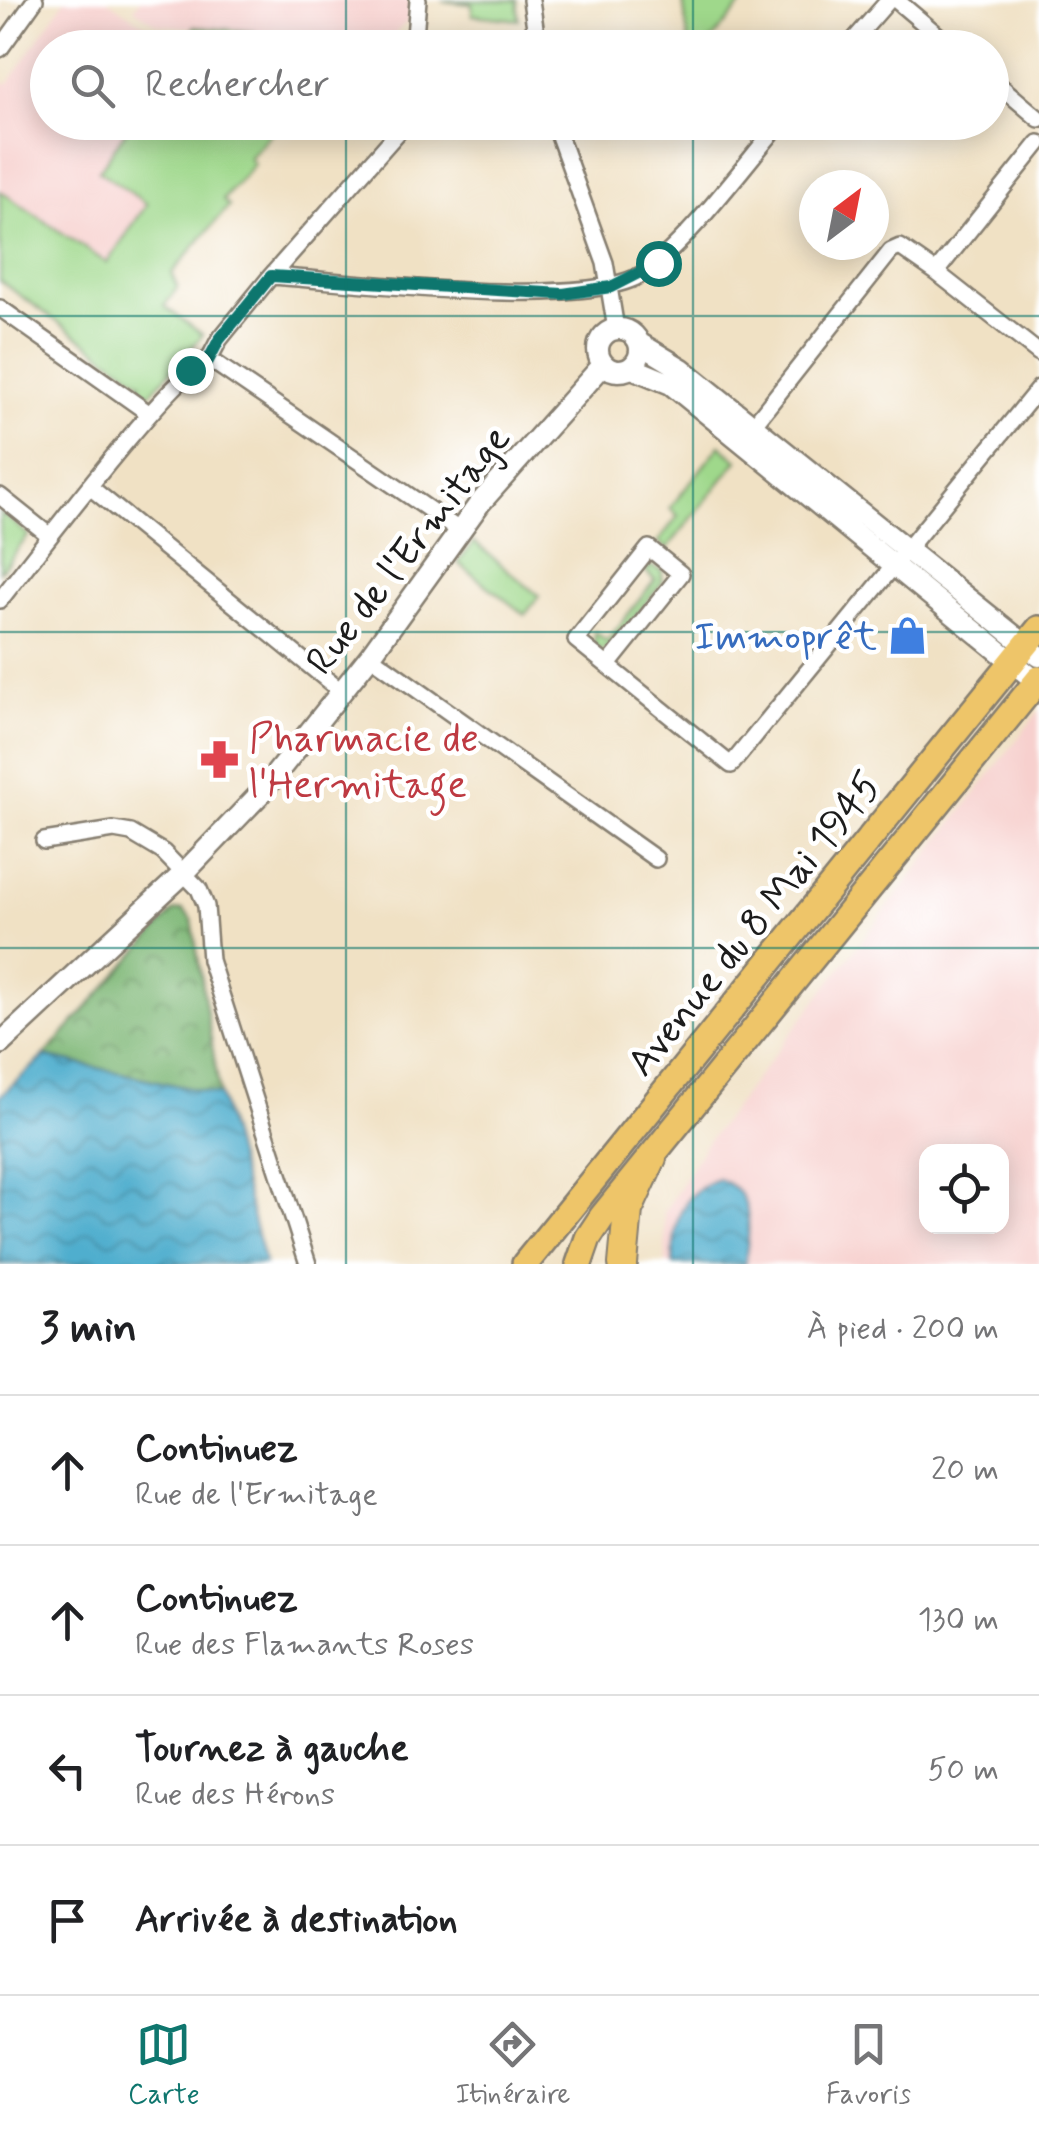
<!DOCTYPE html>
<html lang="fr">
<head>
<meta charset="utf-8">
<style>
	body { margin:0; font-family:Mynerve,sans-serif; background:#f2f2f2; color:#202124 }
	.controls { position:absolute; right:30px; bottom:30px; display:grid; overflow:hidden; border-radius:20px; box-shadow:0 5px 25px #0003 }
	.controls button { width:90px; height:90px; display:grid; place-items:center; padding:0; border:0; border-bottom:2px solid #e0e0e0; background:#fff; color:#202124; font:50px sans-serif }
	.compass { position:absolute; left:799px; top:170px; width:90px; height:90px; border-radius:50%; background:#fff; box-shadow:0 5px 25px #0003; rotate:32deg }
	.stop { position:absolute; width:30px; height:30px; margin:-22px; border:8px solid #0f766e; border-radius:50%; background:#fff }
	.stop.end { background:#0f766e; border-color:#fff; box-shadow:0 2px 10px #0008 }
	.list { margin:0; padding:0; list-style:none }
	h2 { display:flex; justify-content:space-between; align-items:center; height:130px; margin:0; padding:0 40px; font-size:42px }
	h2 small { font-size:32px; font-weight:400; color:#757577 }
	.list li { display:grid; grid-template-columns:65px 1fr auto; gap:30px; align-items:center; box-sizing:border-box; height:150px; padding:0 40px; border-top:2px solid #e0e0e0 }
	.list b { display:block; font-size:38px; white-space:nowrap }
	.list p { margin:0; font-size:32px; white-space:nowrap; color:#757577 }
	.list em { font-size:32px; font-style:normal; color:#757577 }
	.icon { flex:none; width:55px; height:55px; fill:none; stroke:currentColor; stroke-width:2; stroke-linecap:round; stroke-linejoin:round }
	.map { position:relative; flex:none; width:1039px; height:1264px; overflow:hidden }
	.search { position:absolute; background:#fff; box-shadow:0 5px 25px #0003; left:30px; right:30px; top:30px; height:110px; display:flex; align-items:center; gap:25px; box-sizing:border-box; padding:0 35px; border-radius:55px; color:#757577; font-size:38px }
	.sheet { height:730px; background:#fff }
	nav { display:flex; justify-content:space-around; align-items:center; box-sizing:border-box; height:140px; border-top:2px solid #e0e0e0; background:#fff; font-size:28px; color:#757577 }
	nav a { display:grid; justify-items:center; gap:5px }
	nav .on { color:#0f766e }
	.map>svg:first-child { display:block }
	.built { fill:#f7d0ce; fill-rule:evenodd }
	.green { fill:#9fd88b; stroke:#5e7a54; stroke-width:2.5 }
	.forest { fill:url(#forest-crowns); stroke:#4e6a4a; stroke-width:2.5 }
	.water { fill:url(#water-waves); stroke:#366575; stroke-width:2.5 }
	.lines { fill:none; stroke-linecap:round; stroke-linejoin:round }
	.minor-casing { stroke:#867e70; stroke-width:20 }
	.tertiary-casing { stroke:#867e70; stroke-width:25 }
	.primary-casing { stroke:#867e70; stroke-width:30 }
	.trunk-casing { stroke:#867e70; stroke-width:32 }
	.minor { stroke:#fff; stroke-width:15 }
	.tertiary { stroke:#fff; stroke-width:20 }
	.primary { stroke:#eec569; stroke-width:25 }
	.trunk { stroke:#eec569; stroke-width:28 }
	.route { stroke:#0f766e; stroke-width:12 }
	.grid { fill:none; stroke:#0f766e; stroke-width:2.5; stroke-opacity:0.55 }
	.labels { text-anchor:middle; stroke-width:9; stroke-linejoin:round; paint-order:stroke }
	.street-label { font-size:40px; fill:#1c1c1c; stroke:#fff }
	.shop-label { font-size:40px; fill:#366cbe; stroke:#fff; text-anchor:end }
	.health-label { font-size:40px; fill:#be3a42; stroke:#fff; text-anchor:start }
</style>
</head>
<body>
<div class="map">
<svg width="1039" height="1264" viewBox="0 0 1039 1264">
	<defs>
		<pattern id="forest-crowns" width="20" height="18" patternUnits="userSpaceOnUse" patternTransform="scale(2.5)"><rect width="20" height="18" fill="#7fb877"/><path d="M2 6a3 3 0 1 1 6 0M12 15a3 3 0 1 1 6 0" fill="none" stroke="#679561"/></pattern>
		<pattern id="water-waves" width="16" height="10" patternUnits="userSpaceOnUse" patternTransform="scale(2.5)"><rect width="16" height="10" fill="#50aece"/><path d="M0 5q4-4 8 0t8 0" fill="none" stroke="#428da6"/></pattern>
	</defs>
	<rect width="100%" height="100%" fill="#fff"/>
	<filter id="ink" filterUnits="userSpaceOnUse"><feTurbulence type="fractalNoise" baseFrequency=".01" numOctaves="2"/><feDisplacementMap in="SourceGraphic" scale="20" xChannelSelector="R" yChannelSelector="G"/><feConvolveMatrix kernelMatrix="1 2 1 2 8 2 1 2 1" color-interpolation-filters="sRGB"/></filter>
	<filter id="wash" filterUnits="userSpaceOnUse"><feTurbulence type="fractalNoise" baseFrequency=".0048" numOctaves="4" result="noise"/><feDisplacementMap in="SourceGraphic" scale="40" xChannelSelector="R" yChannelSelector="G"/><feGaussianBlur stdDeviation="2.25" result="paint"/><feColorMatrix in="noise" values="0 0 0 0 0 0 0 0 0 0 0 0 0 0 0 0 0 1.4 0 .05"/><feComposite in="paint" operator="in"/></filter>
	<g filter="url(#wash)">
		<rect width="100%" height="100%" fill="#f0e1c4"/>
		<!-- built -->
		<path class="built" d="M65,0H107L178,47L48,48V122L131,123L99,171L147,203L107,263L0,191V81L8,84Z
			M140,0H410L408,21L396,31L397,48L272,47L254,32L159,25L134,9Z
			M1039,711V1264H666L664,1213L705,1145ZM926,1152H1002V1226H926Z"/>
		<!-- green -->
		<path class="green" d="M517,0L519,20L472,15V4L442,1Z
			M683,0H746L705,48L689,47Z
			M194,27L254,32L272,47H182Z
			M131,123H280L249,158L254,164L223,200L229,206L172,273L178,287L164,306L203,335L150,394L139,387L142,382L0,281V191L107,263L147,204L99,171Z
			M720,445L738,460L667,549L658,542L678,516L670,508Z
			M0,512L29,535L0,572Z
			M474,542L539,596L525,615L458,563Z
			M650,566L662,571V583L611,647L599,650L594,646L595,632L607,641L655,580L644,570Z"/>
		<!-- forest -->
		<path class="forest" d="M183,910L192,919L220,1095L44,1056L174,911Z"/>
		<!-- water -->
		<path class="water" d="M44,1056L220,1095L265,1264H0V1096Z
			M718,1179C757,1192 749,1232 745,1264H673C675,1225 676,1194 718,1179Z"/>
	</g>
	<g filter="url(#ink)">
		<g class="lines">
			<defs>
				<path id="minor" d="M531,0L538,48
					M896,0L953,48
					M414,48L418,0
					M847,48L889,0
					M0,49L35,0
					M992,79L1039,119
					M554,122L605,263L616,329
					M936,272L1039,353
					M271,276C348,281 584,311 642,274C685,246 745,164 781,122
					M0,308L150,414
					M207,363L218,365L459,530
					M747,433L891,251L900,247L936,272L1039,143
					M90,487L342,692
					M0,496L50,536
					M0,600C29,564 176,367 207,363L219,340L271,276L407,122
					M370,656L656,859
					M608,665L681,574L649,548L576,640L731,765L1039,388
					M44,841L114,830L131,833L163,852L199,889L206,906L210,960L308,1264"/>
				<path id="tertiary" d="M598 350a21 21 0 1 1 42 0a21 21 0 1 1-42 0Z
					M639,343L682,369L1039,656
					M632,368L671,384L1037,682
					M0,1044L185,872L260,794L370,656L480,503L603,365"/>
				<path id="primary" d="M525,1264L1039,629
					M579,1264L588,1238L602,1217L1039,679"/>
				<path id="trunk" d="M623,1264L628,1210L652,1158"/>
			</defs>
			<!-- minor casing -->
			<use href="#minor" class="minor-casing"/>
			<!-- tertiary casing -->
			<use href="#tertiary" class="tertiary-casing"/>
			<!-- primary casing -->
			<use href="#primary" class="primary-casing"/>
			<!-- trunk casing -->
			<use href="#trunk" class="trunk-casing"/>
			<!-- minor -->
			<use href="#minor" class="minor"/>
			<!-- tertiary -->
			<use href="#tertiary" class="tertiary"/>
			<!-- primary -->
			<use href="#primary" class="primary"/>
			<!-- trunk -->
			<use href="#trunk" class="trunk"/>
		</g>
	</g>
	<g class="lines" filter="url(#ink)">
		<!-- route -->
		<path class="route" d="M190,370L207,363L219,340L271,276L563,294L611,287L658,263"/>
	</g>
	<!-- grid -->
	<path class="grid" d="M346,0V48M693,0V48M346,122V1264M693,122V1264M0,316H1039M0,632H1039M0,948H1039"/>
	<!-- icons -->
	<defs>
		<symbol id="shop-bare" viewBox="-9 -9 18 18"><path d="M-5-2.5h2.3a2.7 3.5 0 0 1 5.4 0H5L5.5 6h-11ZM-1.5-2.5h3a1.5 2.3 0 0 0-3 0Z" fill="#3f7fe0" stroke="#fff" stroke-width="2.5" paint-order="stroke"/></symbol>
		<symbol id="pharmacy-bare" viewBox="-9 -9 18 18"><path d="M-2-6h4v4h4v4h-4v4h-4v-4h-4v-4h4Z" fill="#e0444e" stroke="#fff" stroke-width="2.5" paint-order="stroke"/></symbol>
	</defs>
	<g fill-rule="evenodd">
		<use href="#shop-bare" x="880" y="608" width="55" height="55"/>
		<use href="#pharmacy-bare" x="192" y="732" width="55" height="55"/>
	</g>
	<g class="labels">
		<!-- street labels -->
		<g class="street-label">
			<text transform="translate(407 549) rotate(-52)" y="14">Rue de l'Ermitage</text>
			<text transform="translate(753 923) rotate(-51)" y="14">Avenue du 8 Mai 1945</text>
		</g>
		<!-- shop labels -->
		<g class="shop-label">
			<text x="877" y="649">Immoprêt</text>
		</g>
		<!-- health labels -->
		<g class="health-label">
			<text x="249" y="751">Pharmacie de<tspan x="249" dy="46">l'Hermitage</tspan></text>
		</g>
	</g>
</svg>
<div class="controls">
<button><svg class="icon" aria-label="locate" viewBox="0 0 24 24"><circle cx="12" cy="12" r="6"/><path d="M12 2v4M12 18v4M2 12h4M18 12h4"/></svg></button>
</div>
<svg class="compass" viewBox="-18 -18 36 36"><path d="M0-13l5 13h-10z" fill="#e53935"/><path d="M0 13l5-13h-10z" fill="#757577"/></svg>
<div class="stop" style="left:658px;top:263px"></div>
<div class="stop end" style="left:190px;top:370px"></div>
<div class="search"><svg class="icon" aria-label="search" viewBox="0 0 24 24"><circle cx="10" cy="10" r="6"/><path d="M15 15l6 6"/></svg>Rechercher</div>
</div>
<section class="sheet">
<h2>3 min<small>À pied · 200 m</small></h2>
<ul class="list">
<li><svg class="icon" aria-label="ahead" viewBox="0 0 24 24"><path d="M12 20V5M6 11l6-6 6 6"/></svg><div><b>Continuez</b><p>Rue de l'Ermitage</p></div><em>20 m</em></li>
<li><svg class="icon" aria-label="ahead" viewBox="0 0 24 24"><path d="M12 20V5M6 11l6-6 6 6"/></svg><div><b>Continuez</b><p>Rue des Flamants Roses</p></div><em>130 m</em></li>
<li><svg class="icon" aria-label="left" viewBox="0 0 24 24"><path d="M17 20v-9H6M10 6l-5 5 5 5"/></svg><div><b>Tournez à gauche</b><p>Rue des Hérons</p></div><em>50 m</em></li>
<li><svg class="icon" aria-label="arrive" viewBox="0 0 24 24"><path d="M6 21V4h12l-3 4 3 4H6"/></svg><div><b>Arrivée à destination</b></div></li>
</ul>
</section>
<nav>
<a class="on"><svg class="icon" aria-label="map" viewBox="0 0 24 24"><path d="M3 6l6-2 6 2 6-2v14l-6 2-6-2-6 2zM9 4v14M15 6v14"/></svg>Carte</a>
<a><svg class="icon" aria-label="directions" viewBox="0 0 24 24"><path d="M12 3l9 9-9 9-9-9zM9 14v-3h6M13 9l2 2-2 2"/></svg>Itinéraire</a>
<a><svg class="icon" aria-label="saved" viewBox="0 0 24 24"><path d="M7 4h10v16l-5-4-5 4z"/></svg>Favoris</a>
</nav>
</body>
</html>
